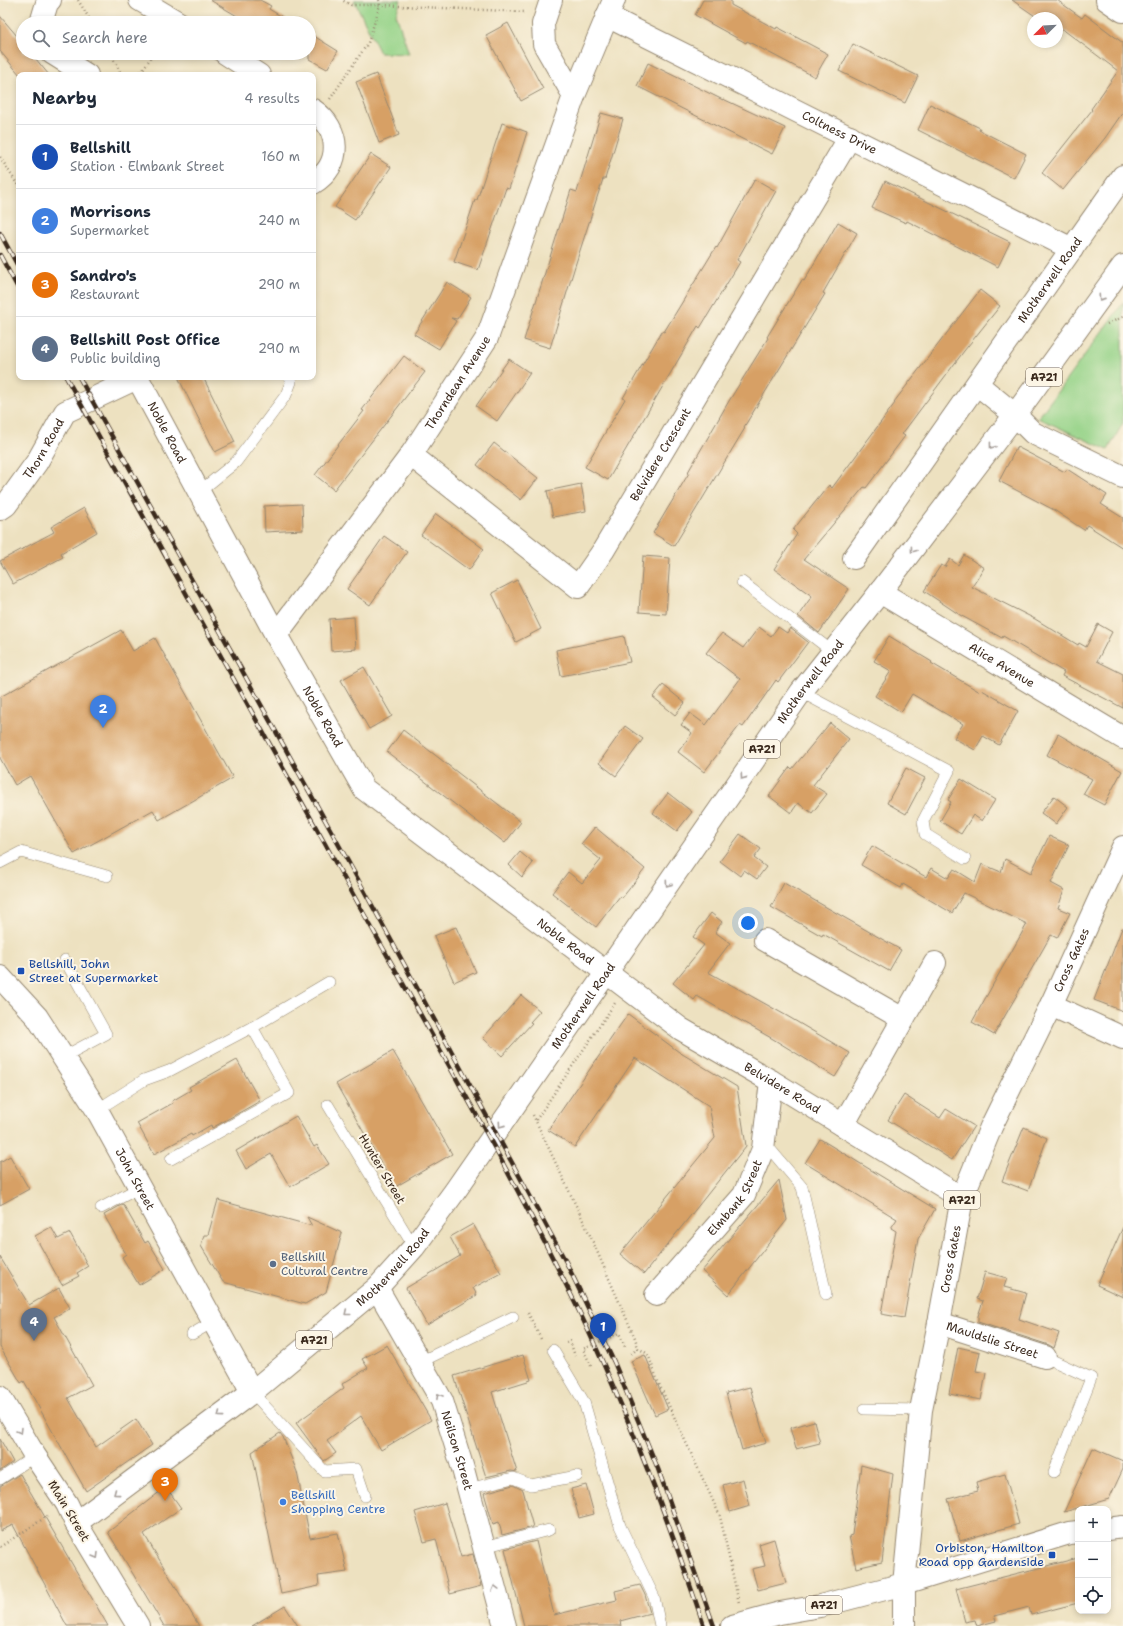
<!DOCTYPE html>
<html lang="en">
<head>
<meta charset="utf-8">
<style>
	body { margin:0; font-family:"Shantell Sans",sans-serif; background:#f6f6f7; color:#1f2937 }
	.controls { position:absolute; right:12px; bottom:12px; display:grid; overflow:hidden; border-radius:8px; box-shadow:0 2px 6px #0003 }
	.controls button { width:36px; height:36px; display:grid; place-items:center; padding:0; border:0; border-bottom:1px solid #e0e1e3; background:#fff; color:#1f2937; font:20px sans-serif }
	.compass { position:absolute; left:1027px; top:12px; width:36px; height:36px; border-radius:50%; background:#fff; box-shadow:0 2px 6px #0003; rotate:246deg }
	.you { position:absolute; left:748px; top:923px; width:14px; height:14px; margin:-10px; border:3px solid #fff; border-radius:50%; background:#1a73e8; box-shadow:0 0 0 6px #1a73e833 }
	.badge { display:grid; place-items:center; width:26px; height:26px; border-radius:50%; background:#1f6fb2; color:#fff; font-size:13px; font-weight:700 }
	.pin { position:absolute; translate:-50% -33px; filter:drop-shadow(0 1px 2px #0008) }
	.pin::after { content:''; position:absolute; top:21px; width:14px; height:12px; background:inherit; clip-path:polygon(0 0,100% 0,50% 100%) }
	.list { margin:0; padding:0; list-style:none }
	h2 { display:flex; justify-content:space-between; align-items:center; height:52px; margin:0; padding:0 16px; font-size:17px }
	h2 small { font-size:13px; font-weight:400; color:#747a83 }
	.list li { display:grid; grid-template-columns:26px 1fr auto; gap:12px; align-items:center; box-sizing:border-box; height:64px; padding:0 16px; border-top:1px solid #e0e1e3 }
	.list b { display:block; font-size:15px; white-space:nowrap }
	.list p { margin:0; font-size:13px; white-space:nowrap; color:#747a83 }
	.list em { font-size:13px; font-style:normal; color:#747a83 }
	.icon { flex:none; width:22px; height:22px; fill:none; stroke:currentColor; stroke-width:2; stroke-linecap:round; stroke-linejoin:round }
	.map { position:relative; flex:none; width:1123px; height:1626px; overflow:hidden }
	.search { position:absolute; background:#fff; box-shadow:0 2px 6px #0003; left:16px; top:16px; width:300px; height:44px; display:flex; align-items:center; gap:10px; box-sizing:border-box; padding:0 14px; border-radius:22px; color:#747a83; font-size:15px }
	.panel { position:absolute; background:#fff; box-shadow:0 2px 6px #0003; left:16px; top:72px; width:300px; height:308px; border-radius:8px }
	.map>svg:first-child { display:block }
	.green { fill:#95d388; stroke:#687e53 }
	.building { fill:#d7a065 }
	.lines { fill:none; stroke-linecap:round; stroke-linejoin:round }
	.service-casing { stroke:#94866f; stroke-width:12 }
	.minor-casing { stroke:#94866f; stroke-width:24 }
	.tertiary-casing { stroke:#94866f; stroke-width:24 }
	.secondary-casing { stroke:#94866f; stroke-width:24 }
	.primary-casing { stroke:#94866f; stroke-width:24 }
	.path { stroke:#94866f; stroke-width:2.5; stroke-dasharray:1 3; stroke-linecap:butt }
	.service { stroke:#fff; stroke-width:11 }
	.minor { stroke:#fff; stroke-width:22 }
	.tertiary { stroke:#fff; stroke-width:22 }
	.secondary { stroke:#fff; stroke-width:22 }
	.primary { stroke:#fff; stroke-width:22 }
	.rail-casing { stroke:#3b2a1e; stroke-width:4.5 }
	.rail { stroke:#fcf5e5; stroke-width:3; stroke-dasharray:9; stroke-linecap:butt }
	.path-bridge { stroke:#94866f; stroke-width:2.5; stroke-dasharray:1 3; stroke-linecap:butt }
	.oneway { stroke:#a79f9a }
	.transit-dot { fill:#1a4fb4; stroke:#fcf5e5; stroke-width:1.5 }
	.service-dot { fill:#5c6f8a; stroke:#fcf5e5; stroke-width:1.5 }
	.shop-dot { fill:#3f7fe0; stroke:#fcf5e5; stroke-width:1.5 }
	.labels { text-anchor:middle; stroke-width:4; stroke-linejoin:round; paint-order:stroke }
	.shield { fill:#fcf5e5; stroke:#75675a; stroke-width:1 }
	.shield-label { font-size:11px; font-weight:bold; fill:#3b2a1e }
	.street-label { font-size:12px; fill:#3b2a1e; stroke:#fcf5e5 }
	.transit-label { font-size:12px; fill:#164399; stroke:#fcf5e5; text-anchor:start }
	.service-label { font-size:12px; fill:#4e5e75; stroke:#fcf5e5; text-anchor:start }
	.shop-label { font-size:12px; fill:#366cbe; stroke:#fcf5e5; text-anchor:start }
</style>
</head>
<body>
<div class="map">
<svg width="1123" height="1626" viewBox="0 0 1123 1626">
	<rect width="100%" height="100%" fill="#fcf5e5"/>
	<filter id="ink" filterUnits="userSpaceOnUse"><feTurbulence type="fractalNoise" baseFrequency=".025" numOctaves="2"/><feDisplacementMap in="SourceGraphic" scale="8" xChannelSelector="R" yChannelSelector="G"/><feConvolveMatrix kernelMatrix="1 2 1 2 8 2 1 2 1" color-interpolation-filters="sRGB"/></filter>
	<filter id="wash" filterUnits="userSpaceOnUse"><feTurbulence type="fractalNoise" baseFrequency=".012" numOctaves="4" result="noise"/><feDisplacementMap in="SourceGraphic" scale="16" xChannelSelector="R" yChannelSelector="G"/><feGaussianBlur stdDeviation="0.9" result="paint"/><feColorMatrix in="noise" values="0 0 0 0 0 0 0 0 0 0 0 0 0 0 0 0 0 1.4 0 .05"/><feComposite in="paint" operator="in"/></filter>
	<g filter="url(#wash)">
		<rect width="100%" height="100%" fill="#ede1c0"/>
		<!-- green -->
		<path class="green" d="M354,0H401L396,14L409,54L380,53Z
			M1123,303V423L1108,450L1038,418Z"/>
		<g id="blocks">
			<!-- building -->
			<path class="building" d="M210,0H260L271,6L269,9L292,23H249Z
				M703,0H731V5L776,29L777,27L828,54L815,77L747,41L746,43L695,15Z
				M1012,0H1057L1082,18L1085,14L1123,43V112L1105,138L1063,190L1042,173L1092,110L1091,109L1118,71L1057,25V18H1038Z
				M0,16L23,43V53H31L49,75H20L0,51Z
				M508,23L543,89L521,101L486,35Z
				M309,33L338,51L327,69L309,59Z
				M853,44L918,76L905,103L839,71Z
				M648,63L723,100V99L785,128L772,154L637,86Z
				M376,74L399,135L379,143L356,82Z
				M930,104L980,128L979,130L1026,154L1014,178L918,130Z
				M601,113L623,119L605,179H603L575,266L550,348L524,340L571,190L577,192Z
				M502,123L527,132L509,189L506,188L478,270L454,262L475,200H477Z
				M371,154L391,167L355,220L335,207Z
				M755,179L776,191L737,260L740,262L700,328L698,326L608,480L585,467L625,399L623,398L662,331L664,332L716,247L717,248Z
				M885,181L1010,242L998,267L907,221L906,223L872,208Z
				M838,222L857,233L823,293L825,294L744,427L745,428L674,546L653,533L689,473L688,472L729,401L768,338L767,337L802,280L804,281Z
				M447,282L471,297L457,319L451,318L456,321L439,349L414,334Z
				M980,290L1000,306L964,351L902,434L905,436L866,488L864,487L804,559L849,589L819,633L798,616L812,596L774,569L797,534L793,530L829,485L832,488L895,403L894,402Z
				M404,356L425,372L334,490L315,475L364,411L362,410Z
				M509,359L530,373L497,421L476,406Z
				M178,377H203L235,442L215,452Z
				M494,443L538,478L521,500L477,465Z
				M1017,447L1065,472L1067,469L1107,495L1101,504L1123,518V548L1087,525L1084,530L1054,510L999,481Z
				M581,484L586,511L553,517L547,491Z
				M302,504L303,530L265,532L264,506Z
				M84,508L97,532L61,553L63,557L13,584L0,561L54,532L51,527Z
				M436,514L484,549L469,570L421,535Z
				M384,536L407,552L370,605L347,589Z
				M964,555L984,568L972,587L1035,619L1078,645L1079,643L1086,647L1098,624L1112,632L1097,661L1123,674V708L1062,676L1064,672L1003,636L1002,638L960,615L924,591L941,565L945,567L950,559L958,565Z
				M643,556L670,558L666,614L639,612Z
				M517,580L541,629L516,642L492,593Z
				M354,617L356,649L331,651L329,619Z
				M759,627L771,636L778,627L787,633L790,628L808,642L778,682L776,680L743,727L740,725L704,772L678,752L692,733L681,725L690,713L706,725L740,679L706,653L722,633L743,648Z
				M121,630L133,651L155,638L233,778L159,820L153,810L74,854L30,776L15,785L0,758V697Z
				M624,636L630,662L561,676L556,650Z
				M889,636L932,662L931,663L980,692L982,690L1018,711L999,745L983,736L975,750L954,738L963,724L912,694L901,712L875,696L891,671L874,661Z
				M364,667L392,716L369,729L341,680Z
				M663,685L685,703L675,715L653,697Z
				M830,723L849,739L813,785L827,794L812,813L798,803L791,813L769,796L790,767L792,769Z
				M625,726L643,739L616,776L599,763Z
				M403,730L521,822L505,843L387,752Z
				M1058,734L1122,771L1104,805L1083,794L1092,779L1047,755Z
				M906,768L925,778L906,814L887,803Z
				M961,779L995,800L982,821L973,815L961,834L940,821L951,802L948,800Z
				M668,793L692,812L677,831L653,813Z
				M1054,796L1068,807L1056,824L1041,813Z
				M595,827L645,869L622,898L620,896L596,927L552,893L568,872L582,883L601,860L581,844Z
				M740,834L761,849L754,858L766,867L757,879L744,870L740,876L720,861Z
				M1049,836L1069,845L1051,883L1064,890L1058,908L1070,913L1057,938L1051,935L994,1035L972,1022L1027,924L964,893L952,913L903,884L901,888L861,865L872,846L926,877L931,868L948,878L954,869L975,882L982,864L1001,872L1005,859L1031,873Z
				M520,852L533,863L522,877L509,865Z
				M784,883L901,950L889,971L823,934L822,936L771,907Z
				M711,913L722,922L715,932L730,943L708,972L787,1016L850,1053L835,1077L773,1039L697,996L694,1000L673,983L704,945L693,937Z
				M456,927L476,972L454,982L434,936Z
				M1122,928H1123V1011L1094,1000Z
				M521,995L540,1011L530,1022L532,1023L502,1056L483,1038Z
				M628,1014L679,1052L737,1087L746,1146L644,1274L620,1254L715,1138L709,1106L635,1058L575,1147L548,1130Z
				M393,1051L452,1154L395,1187L336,1084Z
				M237,1060L260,1101L212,1128L211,1125L192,1136L191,1134L154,1154L137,1123L173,1103L172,1101L191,1090L189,1087Z
				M904,1095L940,1118L946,1109L974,1126L952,1160L888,1120Z
				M296,1116L314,1147L317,1145L329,1164L290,1187L271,1154L246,1169L236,1151Z
				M1024,1127L1047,1138L1028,1191L1002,1181Z
				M820,1139L935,1209L918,1239L904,1318L881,1314L896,1231L891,1228L897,1219L805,1163Z
				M10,1156L29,1189L0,1205V1162Z
				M779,1180L787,1220L728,1295L702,1271Z
				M218,1200L312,1226L307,1217L342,1233L326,1292L305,1304L223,1282L201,1246L204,1235H208Z
				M123,1204L145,1243L148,1241L165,1269L139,1285L122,1257L126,1254L104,1215Z
				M473,1224L501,1273L473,1288L477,1295L427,1325L406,1288L460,1256L450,1237Z
				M51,1227L58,1239L70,1233L88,1266L77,1273L79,1276L62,1285L35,1236Z
				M1123,1227V1297L1097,1285Z
				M0,1257L29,1305L59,1288L70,1308L54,1317L92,1385L68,1398L96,1447L136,1419L152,1445L86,1491L24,1381L21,1383L0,1347Z
				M985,1272L1007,1278L1004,1287L1026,1293L1019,1319L1059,1333L1054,1348L1049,1345L978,1322V1316L983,1301L977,1299Z
				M387,1345L431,1420L381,1450L361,1416L327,1441L336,1453L324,1461L296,1423L344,1388L342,1384L368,1368L362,1359Z
				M958,1347L980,1352L976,1371L986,1373L981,1400L949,1394Z
				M523,1355L531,1380L492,1392L517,1472L511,1471L486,1477L454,1376Z
				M645,1355L668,1409L655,1415L631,1361Z
				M750,1387L766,1443L742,1450L726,1393Z
				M814,1421L820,1443L796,1449L790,1428Z
				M280,1433L283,1437L297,1472L310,1538L338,1533L347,1572L318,1576L319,1586L281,1594L252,1452Z
				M0,1439L13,1462L0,1471Z
				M1093,1448L1123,1461V1469L1109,1499L1064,1512Z
				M861,1465L893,1474L882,1562L856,1568L849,1536L852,1535Z
				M20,1474L108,1626H67L13,1525L0,1531V1486Z
				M1005,1474L1019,1524L960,1541L948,1499L978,1491L976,1482Z
				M743,1479L750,1506L730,1512L723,1485Z
				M513,1485L523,1490L533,1527L502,1535L499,1522L493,1524L484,1493Z
				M586,1485L594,1514L579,1518L571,1489Z
				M166,1487L181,1508L144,1534L199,1626H164L108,1532Z
				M445,1503L461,1557L473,1554L481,1586L450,1594L436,1539L424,1542L415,1512Z
				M774,1539L786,1583L758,1590L752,1569L765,1566L759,1544Z
				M536,1541L554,1615L617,1600L615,1591L640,1585L645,1595L650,1613L620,1621L621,1626H524L505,1549Z
				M1078,1558V1603L1031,1615L1029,1607L994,1616L996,1621L977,1626L975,1620L965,1622L956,1589Z
				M285,1606L298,1626H252Z"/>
		</g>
	</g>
	<g filter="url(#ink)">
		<use href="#blocks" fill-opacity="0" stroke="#94866f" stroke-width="1"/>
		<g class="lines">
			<defs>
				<path id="service" d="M199,492L236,462L286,395L291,382L289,377
					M742,582L833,652
					M801,692L949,771L923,821L925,834L965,859
					M0,863L21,852L107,876
					M63,1057L106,1034L65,960
					M328,1105L414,1247
					M97,1110L144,1080L169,1071L258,1024L329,982
					M764,1142L802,1187L826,1294
					M171,1159L289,1093L252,1027
					M101,1208L139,1188
					M192,1334L213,1322
					M553,1350L584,1402L620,1526L654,1597L660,1626
					M1045,1357L1091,1378L1054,1472
					M420,1362L513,1317
					M252,1392L324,1471L356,1469L365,1496
					M864,1409L921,1410
					M0,1479L35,1456
					M468,1489L513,1478L531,1485L577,1476
					M484,1547L549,1530"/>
				<g id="minor">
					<path d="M140,0L179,23"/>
					<path d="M551,0L543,24L544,44L574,96"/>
					<path d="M1107,0L1123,11"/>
					<path id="s1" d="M607,16L1072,249"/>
					<path d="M41,23L47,3L50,0"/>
					<path d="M52,53L87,75"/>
					<path d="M225,53L259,75"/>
					<path d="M313,110C341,129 343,165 313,183"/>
					<path id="s2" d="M137,377L276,635L364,789L607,973"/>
					<path d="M977,384L1015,415L1033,433L1123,477"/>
					<path id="s3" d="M411,455L578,587L603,551L850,137"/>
					<path id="s4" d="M0,509L6,505L37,462L65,412L137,378"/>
					<path id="s5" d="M854,558L1123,176"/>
					<path id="s6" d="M880,592L1123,738"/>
					<path id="s7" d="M276,635L411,455L487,338L574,96L614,0"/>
					<path d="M765,940L903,1019"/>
					<path d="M1051,1005L1123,1038"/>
					<path d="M843,1125L935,963"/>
					<path id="s8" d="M377,1288L442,1401L463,1469L505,1626"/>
					<path id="s9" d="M656,1295L744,1195L763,1149L771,1081"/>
					<path id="s10" d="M939,1323L1045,1357"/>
					<path d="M0,1397L35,1456L67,1504L76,1523"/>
					<path d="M904,1584V1626"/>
				</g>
				<g id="tertiary">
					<path id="s11" d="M607,973L681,1029L771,1081L962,1198"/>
					<path id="s12" d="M0,977L37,1017L97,1110L252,1392"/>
				</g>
				<path id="secondary" d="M1108,1529L1123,1527
					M904,1584L1069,1533L1078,1532"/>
				<g id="primary">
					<path id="s13" d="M138,1626L76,1523L252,1392L377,1288L414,1247L455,1191L801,692L880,592L1015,415L1123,266"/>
					<path id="s14" d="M732,1626L780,1613L820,1606L904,1584L921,1410L939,1323L962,1198L991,1127L1051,1005L1123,847"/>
				</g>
			</defs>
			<!-- service casing -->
			<use href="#service" class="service-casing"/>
			<!-- minor casing -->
			<use href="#minor" class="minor-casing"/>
			<!-- tertiary casing -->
			<use href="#tertiary" class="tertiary-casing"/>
			<!-- secondary casing -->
			<use href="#secondary" class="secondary-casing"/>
			<!-- primary casing -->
			<use href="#primary" class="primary-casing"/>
			<!-- path -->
			<path class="path" d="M78,0L92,23
				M379,0L380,5L526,12
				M110,53L122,75
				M139,75L154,53
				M330,99L368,43L380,5H351L342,0
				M0,157L19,187
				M1107,324L1123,317
				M533,1115L589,1233L635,1338L638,1348L629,1356
				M536,1120L615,1003
				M528,1313L542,1341
				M606,1339L619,1333L626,1349
				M566,1343L570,1341L575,1356
				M638,1348L648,1354L659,1384L720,1516L739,1603
				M591,1366L583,1349L592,1345
				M0,1547L49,1515"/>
			<!-- service -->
			<use href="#service" class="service"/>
			<!-- minor -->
			<use href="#minor" class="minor"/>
			<!-- tertiary -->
			<use href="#tertiary" class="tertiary"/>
			<!-- secondary -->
			<use href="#secondary" class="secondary"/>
			<!-- primary -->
			<use href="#primary" class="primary"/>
			<defs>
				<path id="rail" d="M0,233L19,268
					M0,255L19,290
					M66,377C163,549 257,723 354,896C430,1033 510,1169 579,1311C628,1413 668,1519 704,1626
					M79,377L360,883L566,1262L614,1362L658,1469L714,1626"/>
			</defs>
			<!-- rail casing -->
			<use href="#rail" class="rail-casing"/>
			<!-- rail -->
			<use href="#rail" class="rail"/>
			<!-- path-bridge -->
			<path class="path-bridge" d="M592,1345L606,1339"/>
		</g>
		<!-- one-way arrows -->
		<defs><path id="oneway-chevron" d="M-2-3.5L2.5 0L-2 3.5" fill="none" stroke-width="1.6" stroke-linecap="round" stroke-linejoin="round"/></defs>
		<g class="oneway">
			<use href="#oneway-chevron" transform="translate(1101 298) rotate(125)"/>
			<use href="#oneway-chevron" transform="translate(992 446) rotate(127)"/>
			<use href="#oneway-chevron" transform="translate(913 550) rotate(127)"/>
			<use href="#oneway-chevron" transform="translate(743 777) rotate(125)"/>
			<use href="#oneway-chevron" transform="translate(668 884) rotate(125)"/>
			<use href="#oneway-chevron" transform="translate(501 1125) rotate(125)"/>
			<use href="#oneway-chevron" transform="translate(347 1313) rotate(141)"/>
			<use href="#oneway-chevron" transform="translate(439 1396) rotate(-119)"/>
			<use href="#oneway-chevron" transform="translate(220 1415) rotate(143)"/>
			<use href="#oneway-chevron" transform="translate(20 1431) rotate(59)"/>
			<use href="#oneway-chevron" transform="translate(116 1493) rotate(143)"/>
			<use href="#oneway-chevron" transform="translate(96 1556) rotate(59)"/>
			<use href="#oneway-chevron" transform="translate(495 1588) rotate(-105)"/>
		</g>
	</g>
	<!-- markers -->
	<g class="transit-dot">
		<rect x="17" y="967" width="8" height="8" rx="2"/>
		<rect x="1048" y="1551" width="8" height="8" rx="2"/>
	</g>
	<circle class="service-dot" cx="273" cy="1264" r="4"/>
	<circle class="shop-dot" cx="283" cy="1502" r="4"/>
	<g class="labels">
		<!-- shield labels -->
		<g class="shield">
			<rect x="1026" y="368" width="36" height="18" rx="3"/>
			<rect x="744" y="740" width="36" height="18" rx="3"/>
			<rect x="944" y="1191" width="36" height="18" rx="3"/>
			<rect x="296" y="1331" width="36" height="18" rx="3"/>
			<rect x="806" y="1596" width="36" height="18" rx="3"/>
		</g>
		<g class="shield-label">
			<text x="1044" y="381">A721</text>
			<text x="762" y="753">A721</text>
			<text x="962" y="1204">A721</text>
			<text x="314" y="1344">A721</text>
			<text x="824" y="1609">A721</text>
		</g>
		<!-- street labels -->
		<g class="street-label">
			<text dy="4" stroke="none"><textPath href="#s1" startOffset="260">Coltness Drive</textPath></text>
			<text dy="4" stroke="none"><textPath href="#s5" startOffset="340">Motherwell Road</textPath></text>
			<text dy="4" stroke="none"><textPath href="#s7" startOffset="311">Thorndean Avenue</textPath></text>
			<text dy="4" stroke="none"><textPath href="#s2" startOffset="63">Noble Road</textPath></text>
			<text dy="4" stroke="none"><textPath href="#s4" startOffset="75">Thorn Road</textPath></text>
			<text dy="4" stroke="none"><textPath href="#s3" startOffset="369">Belvidere Crescent</textPath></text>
			<text dy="4" stroke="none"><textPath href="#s6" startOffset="142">Alice Avenue</textPath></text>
			<text dy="4" stroke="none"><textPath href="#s13" startOffset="1248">Motherwell Road</textPath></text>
			<text dy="4" stroke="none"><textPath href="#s2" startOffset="387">Noble Road</textPath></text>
			<text dy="4" stroke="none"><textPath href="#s2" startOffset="723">Noble Road</textPath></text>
			<text dy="4" stroke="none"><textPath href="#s14" startOffset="830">Cross Gates</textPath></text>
			<text dy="4" stroke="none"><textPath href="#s13" startOffset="852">Motherwell Road</textPath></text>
			<text dy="4" stroke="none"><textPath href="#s11" startOffset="210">Belvidere Road</textPath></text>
			<text transform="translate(382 1169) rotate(59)" y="4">Hunter Street</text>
			<text dy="4" stroke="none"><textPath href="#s12" startOffset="244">John Street</textPath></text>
			<text dy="4" stroke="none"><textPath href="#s9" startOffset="126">Elmbank Street</textPath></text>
			<text dy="4" stroke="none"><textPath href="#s14" startOffset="506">Cross Gates</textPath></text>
			<text dy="4" stroke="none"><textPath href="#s13" startOffset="528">Motherwell Road</textPath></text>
			<text dy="4" stroke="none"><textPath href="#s10" startOffset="56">Mauldslie Street</textPath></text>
			<text dy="4" stroke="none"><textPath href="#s8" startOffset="182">Neilson Street</textPath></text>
			<text transform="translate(69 1511) rotate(59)" y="4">Main Street</text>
		</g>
		<!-- transit labels -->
		<g class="transit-label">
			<text x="29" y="968">Bellshill, John<tspan x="29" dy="14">Street at Supermarket</tspan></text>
			<text x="1044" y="1552" text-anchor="end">Orbiston, Hamilton<tspan x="1044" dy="14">Road opp Gardenside</tspan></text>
		</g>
		<!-- service labels -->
		<g class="service-label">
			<text x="281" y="1261">Bellshill<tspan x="281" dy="14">Cultural Centre</tspan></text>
		</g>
		<!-- shop labels -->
		<g class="shop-label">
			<text x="291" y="1499">Bellshill<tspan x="291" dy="14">Shopping Centre</tspan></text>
		</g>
	</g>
</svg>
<div class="controls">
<button>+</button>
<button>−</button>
<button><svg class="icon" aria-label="locate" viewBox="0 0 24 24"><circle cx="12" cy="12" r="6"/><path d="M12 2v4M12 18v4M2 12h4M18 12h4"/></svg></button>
</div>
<svg class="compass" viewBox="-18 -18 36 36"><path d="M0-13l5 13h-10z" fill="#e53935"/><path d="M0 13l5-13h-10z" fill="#747a83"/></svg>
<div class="you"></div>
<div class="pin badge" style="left:603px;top:1346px;background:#1a4fb4">1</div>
<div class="pin badge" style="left:103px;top:728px;background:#3f7fe0">2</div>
<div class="pin badge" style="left:165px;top:1501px;background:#e8710a">3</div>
<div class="pin badge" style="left:34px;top:1341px;background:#5c6f8a">4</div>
<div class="search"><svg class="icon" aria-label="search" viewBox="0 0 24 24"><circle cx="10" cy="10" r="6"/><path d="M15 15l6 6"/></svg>Search here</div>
<section class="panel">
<h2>Nearby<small>4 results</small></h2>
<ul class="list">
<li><span class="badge" style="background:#1a4fb4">1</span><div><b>Bellshill</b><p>Station · Elmbank Street</p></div><em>160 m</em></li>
<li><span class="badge" style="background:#3f7fe0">2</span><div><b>Morrisons</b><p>Supermarket</p></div><em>240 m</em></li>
<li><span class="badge" style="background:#e8710a">3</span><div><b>Sandro's</b><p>Restaurant</p></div><em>290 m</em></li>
<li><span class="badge" style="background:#5c6f8a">4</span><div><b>Bellshill Post Office</b><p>Public building</p></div><em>290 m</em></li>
</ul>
</section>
</div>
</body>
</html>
